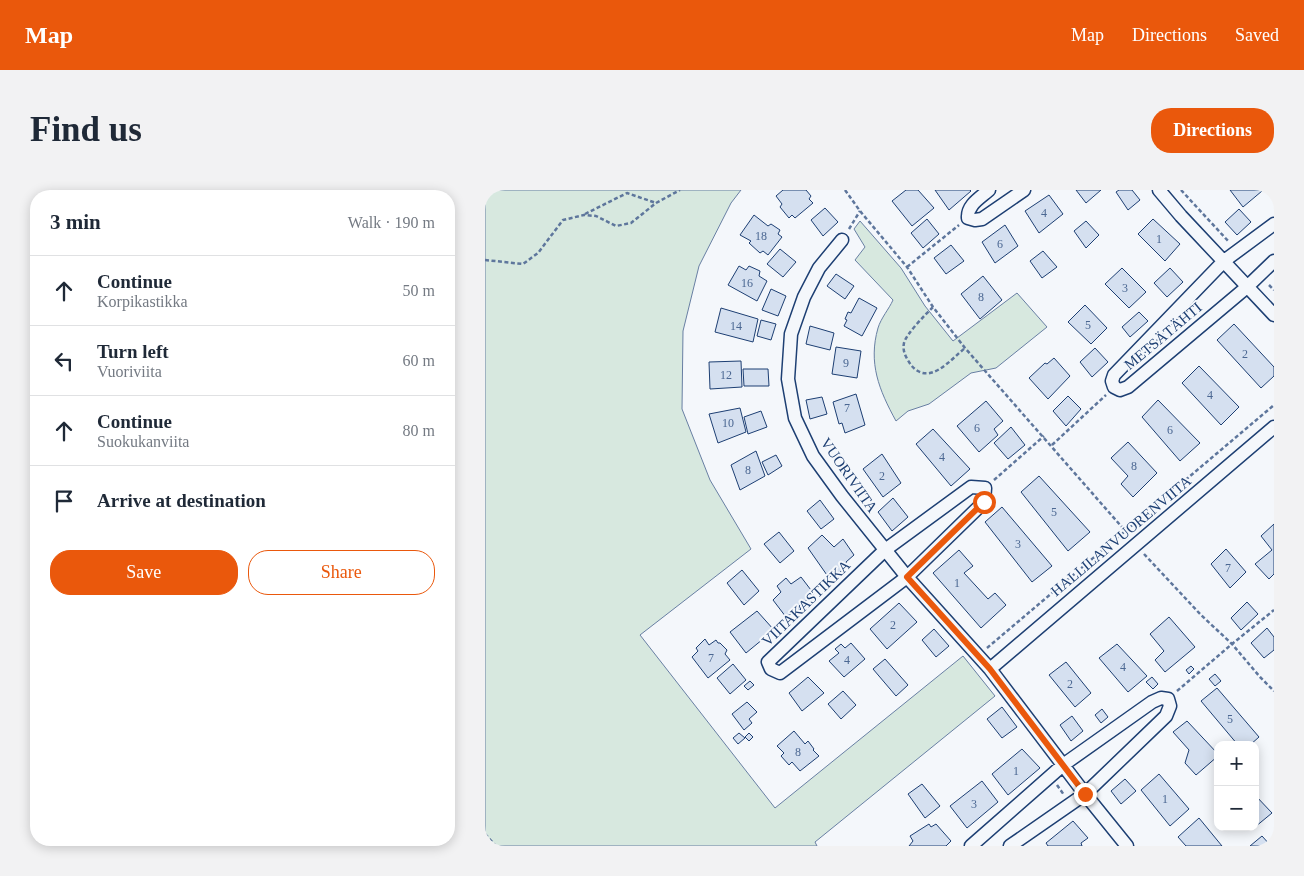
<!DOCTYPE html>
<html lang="en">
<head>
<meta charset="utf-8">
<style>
	body { margin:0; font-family:"Times New Roman",serif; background:#f2f2f3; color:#1f2937 }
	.controls { position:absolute; right:15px; bottom:15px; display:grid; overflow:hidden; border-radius:10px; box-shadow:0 2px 12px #0003 }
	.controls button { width:45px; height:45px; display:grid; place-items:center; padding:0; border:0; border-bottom:1px solid #e0e1e3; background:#fff; color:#1f2937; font:25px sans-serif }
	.stop { position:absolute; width:15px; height:15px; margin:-11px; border:4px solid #ea580c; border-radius:50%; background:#fff }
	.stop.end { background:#ea580c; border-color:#fff; box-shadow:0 1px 5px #0008 }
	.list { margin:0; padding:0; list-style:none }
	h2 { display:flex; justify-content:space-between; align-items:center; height:65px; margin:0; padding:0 20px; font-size:21px }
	h2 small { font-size:16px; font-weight:400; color:#747a83 }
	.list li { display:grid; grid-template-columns:32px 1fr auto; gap:15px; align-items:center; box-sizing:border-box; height:70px; padding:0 20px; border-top:1px solid #e0e1e3 }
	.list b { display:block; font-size:19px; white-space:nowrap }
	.list p { margin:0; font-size:16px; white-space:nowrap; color:#747a83 }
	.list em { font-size:16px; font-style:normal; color:#747a83 }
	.actions { display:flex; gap:10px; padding:15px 20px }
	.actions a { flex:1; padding:11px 0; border:1px solid #ea580c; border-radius:20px; text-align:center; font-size:18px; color:#ea580c }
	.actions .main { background:#ea580c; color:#fff }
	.icon { flex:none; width:28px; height:28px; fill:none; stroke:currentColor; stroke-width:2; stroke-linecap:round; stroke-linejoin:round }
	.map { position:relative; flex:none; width:789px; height:656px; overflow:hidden; border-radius:20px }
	header { display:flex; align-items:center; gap:30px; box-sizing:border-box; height:70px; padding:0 25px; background:#ea580c; color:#fff }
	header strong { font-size:24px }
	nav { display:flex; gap:28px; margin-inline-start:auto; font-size:18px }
	.intro { display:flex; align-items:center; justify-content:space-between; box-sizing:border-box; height:120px; padding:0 30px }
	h1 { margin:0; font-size:35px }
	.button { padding:12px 22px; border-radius:20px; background:#ea580c; color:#fff; font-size:18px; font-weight:700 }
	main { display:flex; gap:30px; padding:0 30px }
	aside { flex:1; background:#fff; border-radius:20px; box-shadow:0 2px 12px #0003 }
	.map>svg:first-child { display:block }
	.green { fill:#d7e8df; stroke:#687fa3 }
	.building { fill:#d5e0f0; stroke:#1d3f73 }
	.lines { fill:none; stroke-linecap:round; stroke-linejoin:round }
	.minor-casing { stroke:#1d3f73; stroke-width:15 }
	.path { stroke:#5e769c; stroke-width:2.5; stroke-dasharray:4 2.5; stroke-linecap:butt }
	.minor { stroke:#f4f7fb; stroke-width:12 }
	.route { stroke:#ea580c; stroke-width:6 }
	.labels { text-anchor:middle; stroke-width:4; stroke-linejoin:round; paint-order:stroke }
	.number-label { font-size:12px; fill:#4b6792 }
	.street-label { font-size:15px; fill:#1d3f73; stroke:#f4f7fb }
</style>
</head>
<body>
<header>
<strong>Map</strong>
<nav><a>Map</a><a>Directions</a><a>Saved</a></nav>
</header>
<div class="intro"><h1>Find us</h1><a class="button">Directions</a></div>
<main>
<aside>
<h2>3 min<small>Walk · 190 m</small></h2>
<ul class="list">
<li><svg class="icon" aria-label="ahead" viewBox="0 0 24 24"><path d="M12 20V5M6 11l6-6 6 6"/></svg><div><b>Continue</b><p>Korpikastikka</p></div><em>50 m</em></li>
<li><svg class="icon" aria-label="left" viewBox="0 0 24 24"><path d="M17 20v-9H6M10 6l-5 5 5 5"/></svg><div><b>Turn left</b><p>Vuoriviita</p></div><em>60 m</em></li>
<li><svg class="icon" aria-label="ahead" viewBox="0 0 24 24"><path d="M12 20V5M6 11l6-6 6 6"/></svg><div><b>Continue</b><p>Suokukanviita</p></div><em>80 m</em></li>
<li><svg class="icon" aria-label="arrive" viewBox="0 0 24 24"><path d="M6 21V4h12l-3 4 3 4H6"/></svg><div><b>Arrive at destination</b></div></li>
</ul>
<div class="actions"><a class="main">Save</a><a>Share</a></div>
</aside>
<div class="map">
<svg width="789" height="656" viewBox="0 0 789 656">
	<rect width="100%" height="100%" fill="#f4f7fb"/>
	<!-- green -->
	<path class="green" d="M0,0H256L246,13L214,76L198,141L197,219L225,290L266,359L155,445L290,618L478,466L510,506L330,652L332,656H0Z
		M375,31L416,78L440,116L468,151L532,103L562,137L511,178L486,183L444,214L423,221L411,231C394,200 383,173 393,138C396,128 404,119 408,110L370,70L380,57L369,39Z"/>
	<!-- building -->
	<path class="building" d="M298,0H321L326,6L324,9L328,13L310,28L307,25L304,28L295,17L297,14L291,6Z
		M421,0H433L449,18L427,36L407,11Z
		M450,0H485L486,1L464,20Z
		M591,0H616L601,13Z
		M634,0H647L655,10L643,20L631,2Z
		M745,0H776L777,1L758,17Z
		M564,5L578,24L554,43L540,21Z
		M340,18L353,32L338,46L326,30Z
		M754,19L766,32L752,45L740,32Z
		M269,25L283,36L286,34L295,40L293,44L297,47L283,65L278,61L275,63L264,53L266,51L255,45Z
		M442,29L454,44L438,58L426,43Z
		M668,29L695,54L680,71L653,44Z
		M601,31L614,45L601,58L589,41Z
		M520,35L533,56L510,73L497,52Z
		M466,55L479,71L461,84L449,68Z
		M295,59L311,72L298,87L282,74Z
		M558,61L572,77L557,88L545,71Z
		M254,76L261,80L264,76L275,81L274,86L282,91L272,111L243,95Z
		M637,78L661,102L644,118L620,94Z
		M685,78L698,92L682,107L669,93Z
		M351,84L369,96L360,109L342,96Z
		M498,86L517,110L495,129L476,104Z
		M286,99L301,106L293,126L277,120Z
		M374,108L392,118L377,146L359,136L362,130L360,129L363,122L366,123Z
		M600,115L622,138L606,154L583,132Z
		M236,118L273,129L268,152L230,142Z
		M654,122L663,131L645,147L637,137Z
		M276,130L291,134L286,150L272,146Z
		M749,134L789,177V186L776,198L732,150Z
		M325,136L349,143L345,160L321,154Z
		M351,157L376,161L372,188L347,184Z
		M610,158L623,172L607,187L595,172Z
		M569,168L585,186L563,209L544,188L560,173L562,174Z
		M256,171L257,197L225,199L224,172Z
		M714,176L754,217L736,235L697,193Z
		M258,179H283L284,196H259Z
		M371,204L380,235L360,243L357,233L354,234L348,212Z
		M583,206L596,219L581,236L568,221Z
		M337,207L342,224L325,229L321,210Z
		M673,210L715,253L695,271L657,227Z
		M501,211L518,231L509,239L513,245L494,262L472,236Z
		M255,218L261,242L233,253L224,224Z
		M276,221L282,237L263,244L259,227Z
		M526,237L540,255L523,269L509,253Z
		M448,239L485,279L466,296L431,254Z
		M643,252L672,283L648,307L636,294L643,286L626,268Z
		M271,261L280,286L255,300L246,275Z
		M397,264L416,293L398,307L378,279Z
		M291,265L297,276L283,285L277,272Z
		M554,286L605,342L583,361L536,302Z
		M408,308L423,327L407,341L393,322Z
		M335,310L349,329L336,339L322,321Z
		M517,317L567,376L547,392L500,332Z
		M789,334V384L784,389L770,374L787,360L776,346Z
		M294,342L309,361L295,373L279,354Z
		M337,345L349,357L358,349L369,365L361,372L362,376L353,384L351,381L344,388L323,358Z
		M741,359L761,382L745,398L726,374Z
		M474,360L488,376L479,383L503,409L510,403L521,415L496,438L448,383Z
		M257,380L274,401L259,415L242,393Z
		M316,387L329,404L314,416L316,419L309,425L307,423L301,427L288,410L296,402L292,396L301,388L306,394Z
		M762,412L773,424L756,440L746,428Z
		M414,413L432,432L402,459L385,439Z
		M272,421L289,440L261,463L245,442Z
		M684,427L710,457L680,482L670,470L679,461L665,444Z
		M782,438L789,447V460L779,468L766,453Z
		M449,439L464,456L451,467L437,450Z
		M220,449L224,455L231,450L233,453H235L242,460L240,464L245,470L223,488L207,467L213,461L211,458Z
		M366,453L380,469L359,487L344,471L354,463L350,459L356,454L360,458Z
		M632,454L662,486L643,502L614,468Z
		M400,469L423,495L411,506L388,479Z
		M581,472L606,503L590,517L564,485Z
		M248,474L261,490L245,504L232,488Z
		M706,476L709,479L704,484L701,480Z
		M730,484L736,491L730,496L724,489Z
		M323,487L339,503L317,521L304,503Z
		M667,487L673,494L668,499L661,492Z
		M265,491L269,495L263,500L259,496Z
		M732,498L774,547L765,555H753L716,511Z
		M358,501L371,515L356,529L343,514Z
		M262,512L272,522L264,529L267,533L259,540L247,524Z
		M517,517L532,537L517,548L502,529Z
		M617,519L623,527L616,533L610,525Z
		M587,526L598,541L586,551L575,535Z
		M702,531L733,564V566L711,585L700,573L704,560L688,542Z
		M309,541L320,554L323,551L329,559L328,560L334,566L315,581L307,572L304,575L296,566L299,563L292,556Z
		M254,543L260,548L253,554L248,548Z
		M264,543L268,547L264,551L260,547Z
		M537,559L555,578L523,605L507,584Z
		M674,584L704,619L685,636L656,600Z
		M640,589L651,601L636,614L626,601Z
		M497,591L513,612L482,638L465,616Z
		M437,594L455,616L440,628L423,604Z
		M770,605L787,623L770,637Z
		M714,628L737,656H701L693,647Z
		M588,631L603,648L596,653L597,656H563L561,653Z
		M444,634L446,637L451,634L466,651L461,656H424L428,651L425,646Z
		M777,646L786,656H765Z"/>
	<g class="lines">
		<defs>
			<path id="minor" d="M504,0C495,8 482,15 483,28L490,30L497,29L539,0
				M674,0L696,26L789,125
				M789,34L739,71L629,185L627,191L629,197L635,200L643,197L762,97L789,71
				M357,50L334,78L319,107L306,144L303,189L310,228L328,266L357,306L422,387L505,479L600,604L642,656
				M486,297L500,298L499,312L422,387L295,483L286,479L283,472L400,360Z
				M505,479L789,237
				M486,656L578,575L667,512L676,508L683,509L685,516L681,526L600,604L525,656"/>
		</defs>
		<!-- minor casing -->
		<use href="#minor" class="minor-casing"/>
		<!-- path -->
		<path class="path" d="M360,0L375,21L422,77L448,117L480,158L643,344
			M696,0L744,52
			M100,24L142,3L171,13
			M364,39L375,21
			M0,70L38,74L53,63L78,30L99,25L111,26L131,36L146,33L171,13L195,0
			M422,77L474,35
			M784,95L789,100
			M448,117C441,124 421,144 419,153C417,162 422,169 426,175C444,197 465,170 480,158
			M567,255L621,205
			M509,290L559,246
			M659,364L716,425L747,454L775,487L789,501
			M502,458L789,215
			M692,501L747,454L789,420
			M572,595L579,605
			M0,644L11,656"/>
		<!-- minor -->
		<use href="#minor" class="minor"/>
	</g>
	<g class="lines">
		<!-- route -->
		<path class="route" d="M499,312L422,387L505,479L600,604"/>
	</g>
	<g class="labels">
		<!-- number labels -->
		<g class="number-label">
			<text x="559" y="27">4</text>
			<text x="276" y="50">18</text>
			<text x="674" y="53">1</text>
			<text x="515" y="58">6</text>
			<text x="262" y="97">16</text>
			<text x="640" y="102">3</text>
			<text x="496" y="111">8</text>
			<text x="603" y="139">5</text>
			<text x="251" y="140">14</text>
			<text x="760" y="168">2</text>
			<text x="361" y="177">9</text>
			<text x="241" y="189">12</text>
			<text x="725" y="209">4</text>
			<text x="362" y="222">7</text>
			<text x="243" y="237">10</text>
			<text x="492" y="242">6</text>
			<text x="685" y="244">6</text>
			<text x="457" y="271">4</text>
			<text x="649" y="280">8</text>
			<text x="263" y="284">8</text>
			<text x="397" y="290">2</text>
			<text x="569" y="326">5</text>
			<text x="533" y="358">3</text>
			<text x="743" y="382">7</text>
			<text x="472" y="397">1</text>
			<text x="408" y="439">2</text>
			<text x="226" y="472">7</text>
			<text x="362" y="474">4</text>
			<text x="638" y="481">4</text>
			<text x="585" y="498">2</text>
			<text x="745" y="533">5</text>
			<text x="313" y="566">8</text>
			<text x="531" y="585">1</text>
			<text x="680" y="613">1</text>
			<text x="489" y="618">3</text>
		</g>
		<!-- street labels -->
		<g class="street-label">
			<text transform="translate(678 146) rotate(-40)" y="5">METSÄTÄHTI</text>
			<text transform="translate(364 285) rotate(55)" y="5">VUORIVIITA</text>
			<text transform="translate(636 346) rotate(-40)" y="5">HALLILANVUORENVIITA</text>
			<text transform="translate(321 413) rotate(-44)" y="5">VIITAKASTIKKA</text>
		</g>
	</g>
</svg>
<div class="controls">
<button>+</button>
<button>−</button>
</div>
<div class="stop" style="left:499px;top:312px"></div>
<div class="stop end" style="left:600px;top:604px"></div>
</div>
</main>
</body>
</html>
